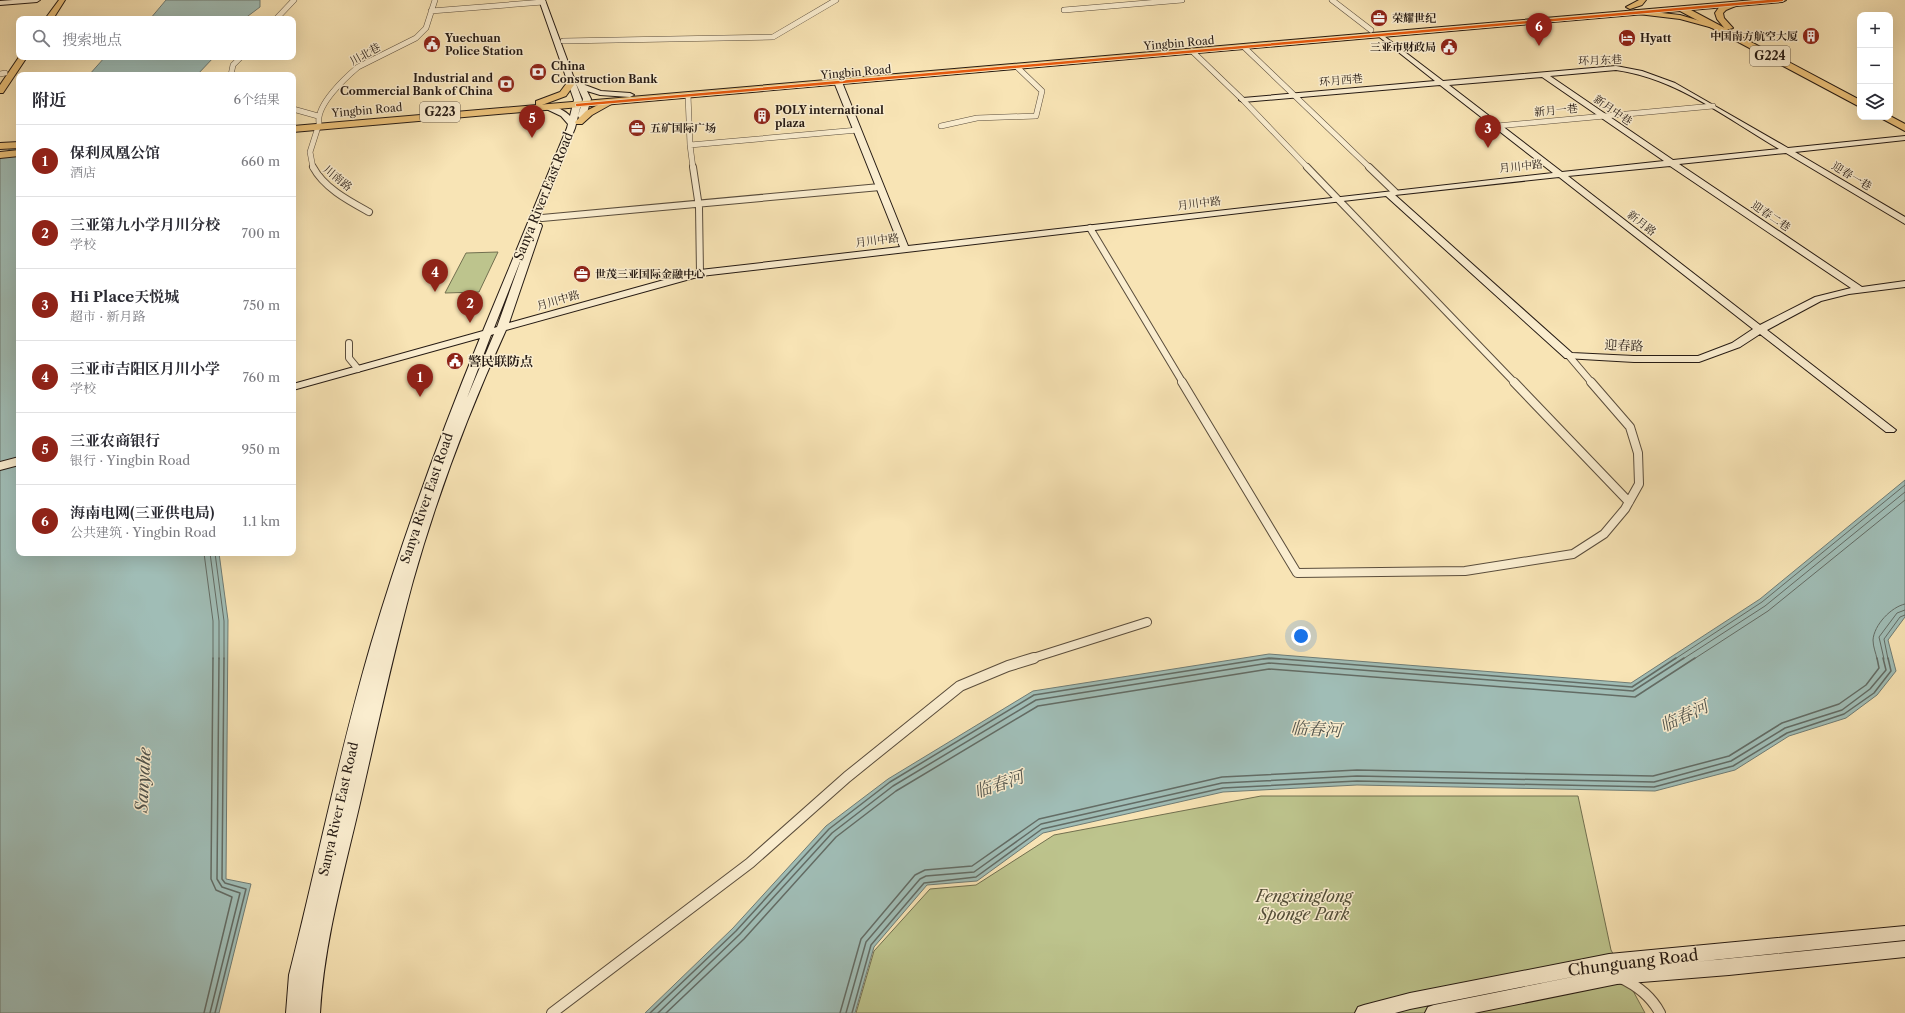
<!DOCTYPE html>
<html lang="zh">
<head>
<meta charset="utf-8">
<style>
	body { margin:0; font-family:"Libre Caslon Text","Noto Serif SC",serif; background:#f7f7f7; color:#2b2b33 }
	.controls { position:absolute; right:12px; top:12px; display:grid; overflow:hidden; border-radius:8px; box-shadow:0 4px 16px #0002 }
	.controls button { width:36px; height:36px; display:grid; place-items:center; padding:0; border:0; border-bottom:1px solid #e1e1e2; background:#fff; color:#2b2b33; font:20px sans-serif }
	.you { position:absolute; left:1301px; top:636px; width:14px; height:14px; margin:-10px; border:3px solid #fff; border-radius:50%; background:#1a73e8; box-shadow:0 0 0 6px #1a73e833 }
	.badge { display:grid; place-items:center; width:26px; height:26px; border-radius:50%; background:#8f2418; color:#fff; font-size:13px; font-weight:700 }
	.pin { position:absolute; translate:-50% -33px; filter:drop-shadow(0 1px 2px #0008) }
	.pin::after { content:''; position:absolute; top:21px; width:14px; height:12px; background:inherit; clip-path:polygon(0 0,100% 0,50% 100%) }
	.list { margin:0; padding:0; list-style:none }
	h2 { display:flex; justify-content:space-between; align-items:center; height:52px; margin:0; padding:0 16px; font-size:17px }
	h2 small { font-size:13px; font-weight:400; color:#7c7c81 }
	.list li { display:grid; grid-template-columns:26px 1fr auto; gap:12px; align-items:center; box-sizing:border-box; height:72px; padding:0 16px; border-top:1px solid #e1e1e2 }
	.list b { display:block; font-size:15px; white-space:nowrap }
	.list p { margin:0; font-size:13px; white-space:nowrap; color:#7c7c81 }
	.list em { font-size:13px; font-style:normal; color:#7c7c81 }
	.icon { flex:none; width:22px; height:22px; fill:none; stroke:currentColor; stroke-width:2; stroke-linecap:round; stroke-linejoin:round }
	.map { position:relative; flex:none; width:1905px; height:1013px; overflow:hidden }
	.search { position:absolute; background:#fff; box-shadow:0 4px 16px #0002; left:16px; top:16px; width:280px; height:44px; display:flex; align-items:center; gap:10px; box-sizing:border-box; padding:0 14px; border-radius:8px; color:#7c7c81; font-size:15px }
	.panel { position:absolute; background:#fff; box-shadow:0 4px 16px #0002; left:16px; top:72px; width:280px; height:484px; border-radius:8px }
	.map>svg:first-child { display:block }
	.green { fill:#bdc48d; stroke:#727050 }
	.water { fill:#a0bdb6; stroke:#6f7c75 }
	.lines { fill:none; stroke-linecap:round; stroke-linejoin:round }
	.shore-far1 { stroke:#636c65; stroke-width:1 }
	.shore { stroke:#636c65; stroke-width:1.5 }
	.street-far3-casing { stroke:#5a4d3c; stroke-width:6 }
	.street-far2-casing { stroke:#5a4d3c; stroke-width:8 }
	.street-far1-casing { stroke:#5a4d3c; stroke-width:10 }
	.street-casing { stroke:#5a4d3c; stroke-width:12 }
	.secondary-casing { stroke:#261b14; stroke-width:2 }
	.primary-casing { stroke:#261b14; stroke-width:2 }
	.highway-casing { stroke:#261b14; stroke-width:2 }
	.street-far3 { stroke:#faedcf; stroke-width:5 }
	.street-far2 { stroke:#faedcf; stroke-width:6 }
	.street-far1 { stroke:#faedcf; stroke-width:8 }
	.street { stroke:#faedcf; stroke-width:10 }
	.secondary { fill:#faedcf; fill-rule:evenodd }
	.primary { fill:#ecc27a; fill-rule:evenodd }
	.highway { fill:#ecc27a; fill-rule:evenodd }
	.cycleway-casing { stroke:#faedcf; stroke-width:4 }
	.cycleway { stroke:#e8590c; stroke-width:2.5 }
	.labels { text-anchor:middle; stroke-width:3; stroke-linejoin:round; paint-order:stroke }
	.far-poi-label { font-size:11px; font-weight:bold; fill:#261b14; stroke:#faedcf; text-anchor:start }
	.far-street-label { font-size:11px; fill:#261b14; stroke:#faedcf }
	.shield { fill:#faedcf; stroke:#665a4c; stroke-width:1 }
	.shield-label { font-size:12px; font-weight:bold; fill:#261b14 }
	.street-label { font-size:13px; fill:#261b14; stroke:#faedcf }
	.poi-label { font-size:13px; font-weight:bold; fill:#261b14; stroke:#faedcf; text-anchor:start }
	.near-park-label { font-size:16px; font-style:italic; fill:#534e38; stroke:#faedcf }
	.near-street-label { font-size:16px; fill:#261b14; stroke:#faedcf }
	.near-water-label { font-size:17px; font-style:italic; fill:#51544d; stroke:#faedcf }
</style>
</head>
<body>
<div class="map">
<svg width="1905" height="1013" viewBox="0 0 1905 1013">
	<rect width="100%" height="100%" fill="#f8e4b5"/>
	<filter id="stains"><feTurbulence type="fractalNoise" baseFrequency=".005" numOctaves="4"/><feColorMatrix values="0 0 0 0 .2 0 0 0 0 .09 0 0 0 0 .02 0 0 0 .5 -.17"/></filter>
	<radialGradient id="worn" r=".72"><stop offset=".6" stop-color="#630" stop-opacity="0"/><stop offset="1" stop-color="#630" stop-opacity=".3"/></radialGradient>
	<!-- green -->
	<path class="green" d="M498,252L479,292L445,293L466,253Z
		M1261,796H1578L1611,950L1645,1013H856L874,951L930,889L976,885L1054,835Z"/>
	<!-- water -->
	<path class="water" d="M166,0H260V7L244,19H150Z
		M105,57H214L197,75H89Z
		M19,139V553H219L228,620L226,879L251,884L219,1013H0V159Z
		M1905,480V617L1888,640L1896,671L1877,695L1846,718L1789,736L1735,770L1655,791L1357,785L1223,792L1043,833L977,881L927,885L874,947L855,1013H645L733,928L826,826L888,779L1033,691L1269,654L1631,683L1760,599Z"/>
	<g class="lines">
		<!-- shore-far1 -->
		<path class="shore-far1" d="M204,553L213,621V659
			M210,553L219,621V659
			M215,553L224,621V659
			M1263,659H1280
			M1675,659L1762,602L1905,485
			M1683,659L1765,606L1905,492
			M1694,659L1768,611L1905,500
			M1877,659C1876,653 1873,647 1873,640C1874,625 1891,607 1905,604
			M1884,659L1879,637L1897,613L1905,610
			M1888,659L1884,639L1900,617L1905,615"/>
		<!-- shore -->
		<path class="shore" d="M204,1013L232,897L216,890L211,879L213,658
			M210,1013L240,893L222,887L217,879L219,658
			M215,1013L246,889L225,883L222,879L224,658
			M650,1013L736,931L829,829L890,782L1034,695L1269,658L1632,687L1676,658
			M658,1013L740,934L832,833L893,786L1036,700L1269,663L1633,691L1684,658
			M666,1013L744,939L836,837L896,791L1038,706L1269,669L1635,697L1695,658
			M840,1013L861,939L915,875L925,870L972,866L1039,819L1222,777L1357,770L1653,776L1729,756L1782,723L1839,704L1866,685L1879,668L1877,658
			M846,1013L866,942L920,879L926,876L974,872L1041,824L1222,783L1357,776L1654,782L1731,761L1785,728L1842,710L1870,689L1886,670L1883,658
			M852,1013L871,945L924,883L976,877L1042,829L1223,788L1357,781L1654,787L1733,766L1787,733L1844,714L1874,693L1891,671L1888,658"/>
		<defs>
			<path id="street-far3" d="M1332,0L1371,30
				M1064,10L1182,0
				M431,11L543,2
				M276,19L294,0
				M563,41L773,37L836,0
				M1244,47L1370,168
				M1192,51L1243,100L1308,168
				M0,74L5,73
				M231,75L233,65L241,57
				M688,95L690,145L858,130
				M293,109L318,116
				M319,123C316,105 345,78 358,67L416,38L426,28L435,0
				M941,126L977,118L1036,116L1042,91L1017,67
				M1497,126L1713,106
				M690,145L693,168
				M313,168L310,152L318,127"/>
			<path id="street-far2" d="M313,167C324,188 349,201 369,212
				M693,167L699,207L700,273
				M1307,167L1515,383
				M1369,167L1395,192
				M542,218L880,187
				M1090,228L1183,383
				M349,343V358L358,369
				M1569,356L1592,383"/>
			<path id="street-far1" d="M1182,382L1297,573L1465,571L1573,554L1604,534L1625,509L1639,484L1638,453L1630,427L1591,382
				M1514,382L1629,502
				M1030,659L1147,622"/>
			<path id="street" d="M1621,978C1638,986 1651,996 1660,1013
				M552,1013L750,863L847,777L960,686L1008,666L1034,658"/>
			<path id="secondary" d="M13,0H40L37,2L0,5V1Z
				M539,0H545L582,100L575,128L536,224H541L542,226L509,323L700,270L900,247L834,82L838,80L842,82L908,246L1553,173L1440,85L1243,102L1239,100L1243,98L1435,81L1378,36L1377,35L1380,33L1443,81L1616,66L1642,71L1675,83L1788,148L1905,136V140L1795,152L1905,217V224L1786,153L1679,164L1862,287L1905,281V287L1849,294L1821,301L1767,330L1896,430L1894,432H1886L1760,334L1740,347L1699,362H1634L1565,358L1386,196L701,276L506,330C469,411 437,496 413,581C393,654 377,729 360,803C344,872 324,942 320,1013H286L289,975C317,865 339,753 371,644C402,540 439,438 480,338L293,390V384L483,331L567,128L568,124L561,116L542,107C549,102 565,110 570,116L574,100ZM1616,70C1676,78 1728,119 1779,149L1673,160L1550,76ZM1542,77L1664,161L1562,172L1449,85ZM1670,166L1851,288L1815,297L1760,325L1568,176ZM1559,177L1753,329L1732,343L1698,356H1634L1572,353L1395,195ZM523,254L497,327L494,328ZM494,334L467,398L491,335Z
				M575,77H581L585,85L601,91L630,93L634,95L630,97L600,95L587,91L591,99L586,116L579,118L578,116L583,99L574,79Z
				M19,457V465L0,470V462Z
				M1905,926V940L1694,962L1905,941V957L1729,975L1617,984L1474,1013H1425L1428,1007L1434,1005L1607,970L1410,1009L1395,1013H1355L1358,1007L1364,1005L1410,993L1609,954Z"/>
			<path id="primary" d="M59,0H65L53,19H45Z
				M1639,0H1646L1642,5L1630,9L1626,7Z
				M1736,2L1738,3V5L1726,10L1723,13L1724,18L1733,28L1726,30L1717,19L1715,13L1720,6Z
				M1635,10L1680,15L1717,26L1713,28L1680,19L1638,14L1634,12Z
				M19,57H27L3,93H0V85Z
				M569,80L576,82L566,96L542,105H536V101L560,92Z
				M610,99L617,101L592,115L582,124H576L575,122L586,111Z
				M19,142V148L0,149V143Z"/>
			<path id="highway" d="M1754,0H1786L1782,2L1691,10L1860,100V107L1680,11L293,132V126Z
				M1890,116L1905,124V131L1879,117Z
				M19,150V156L0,158V152Z"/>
		</defs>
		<!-- street-far3 casing -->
		<use href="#street-far3" class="street-far3-casing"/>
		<!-- street-far2 casing -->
		<use href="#street-far2" class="street-far2-casing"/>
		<!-- street-far1 casing -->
		<use href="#street-far1" class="street-far1-casing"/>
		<!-- street casing -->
		<use href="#street" class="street-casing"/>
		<!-- secondary casing -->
		<use href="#secondary" class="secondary-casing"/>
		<!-- primary casing -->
		<use href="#primary" class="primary-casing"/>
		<!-- highway casing -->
		<use href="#highway" class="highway-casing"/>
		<!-- street-far3 -->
		<use href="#street-far3" class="street-far3"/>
		<!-- street-far2 -->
		<use href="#street-far2" class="street-far2"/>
		<!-- street-far1 -->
		<use href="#street-far1" class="street-far1"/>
		<!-- street -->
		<use href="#street" class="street"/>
		<!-- secondary -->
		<use href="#secondary" class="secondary"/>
		<!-- primary -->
		<use href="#primary" class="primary"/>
		<!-- highway -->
		<use href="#highway" class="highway"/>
		<defs>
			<path id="cycleway" d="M577,105L1782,0"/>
		</defs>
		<!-- cycleway casing -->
		<use href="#cycleway" class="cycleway-casing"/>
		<!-- cycleway -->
		<use href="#cycleway" class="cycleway"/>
	</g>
	<!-- icons -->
	<defs>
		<symbol id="office-disc" viewBox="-11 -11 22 22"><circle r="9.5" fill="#8f2418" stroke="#faedcf"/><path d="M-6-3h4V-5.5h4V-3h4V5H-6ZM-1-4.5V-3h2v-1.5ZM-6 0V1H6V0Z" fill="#fff"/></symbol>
		<symbol id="building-disc" viewBox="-11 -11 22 22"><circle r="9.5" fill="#8f2418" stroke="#faedcf"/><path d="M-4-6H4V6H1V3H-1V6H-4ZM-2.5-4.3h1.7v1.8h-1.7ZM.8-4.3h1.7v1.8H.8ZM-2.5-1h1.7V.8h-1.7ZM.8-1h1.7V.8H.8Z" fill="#fff"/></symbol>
		<symbol id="hotel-disc" viewBox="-11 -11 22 22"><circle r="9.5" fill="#8f2418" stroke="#faedcf"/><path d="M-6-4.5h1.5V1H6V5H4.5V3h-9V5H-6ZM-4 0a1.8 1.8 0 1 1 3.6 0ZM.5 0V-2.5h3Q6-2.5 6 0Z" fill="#fff"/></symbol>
		<symbol id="civic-disc" viewBox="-11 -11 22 22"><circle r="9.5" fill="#8f2418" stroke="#faedcf"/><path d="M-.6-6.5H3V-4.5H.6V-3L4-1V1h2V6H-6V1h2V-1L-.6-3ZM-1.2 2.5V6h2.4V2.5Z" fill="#fff"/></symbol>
		<symbol id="bank-disc" viewBox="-11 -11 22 22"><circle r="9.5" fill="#8f2418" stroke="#faedcf"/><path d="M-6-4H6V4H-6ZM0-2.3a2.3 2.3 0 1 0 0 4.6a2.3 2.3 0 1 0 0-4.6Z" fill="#fff"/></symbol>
	</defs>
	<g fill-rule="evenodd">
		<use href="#office-disc" x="1369" y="8" width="20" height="20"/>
		<use href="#building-disc" x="1801" y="26" width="20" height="20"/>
		<use href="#hotel-disc" x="1617" y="28" width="20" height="20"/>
		<use href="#civic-disc" x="422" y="34" width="20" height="20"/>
		<use href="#civic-disc" x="1439" y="37" width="20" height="20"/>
		<use href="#bank-disc" x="528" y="62" width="20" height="20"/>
		<use href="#bank-disc" x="496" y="74" width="20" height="20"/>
		<use href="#building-disc" x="752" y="106" width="20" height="20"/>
		<use href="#office-disc" x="627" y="118" width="20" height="20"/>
		<use href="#office-disc" x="572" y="264" width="20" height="20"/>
		<use href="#civic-disc" x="445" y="351" width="20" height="20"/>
	</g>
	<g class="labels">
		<!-- far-poi labels -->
		<g class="far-poi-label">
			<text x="1392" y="22">荣耀世纪</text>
			<text x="1798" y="40" text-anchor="end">中国南方航空大厦</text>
			<text x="445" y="42">Yuechuan<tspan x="445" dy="13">Police Station</tspan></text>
			<text x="1640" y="42">Hyatt</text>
			<text x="1436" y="51" text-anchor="end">三亚市财政局</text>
			<text x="551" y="70">China<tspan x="551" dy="13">Construction Bank</tspan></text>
			<text x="493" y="82" text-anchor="end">Industrial and<tspan x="493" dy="13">Commercial Bank of China</tspan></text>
			<text x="775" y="114">POLY international<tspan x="775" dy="13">plaza</tspan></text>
			<text x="650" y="132">五矿国际广场</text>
			<text x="595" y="278">世茂三亚国际金融中心</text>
		</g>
		<!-- far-street labels -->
		<g class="far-street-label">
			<text transform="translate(1179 43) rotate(-5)" y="4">Yingbin Road</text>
			<text transform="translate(365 54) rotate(-29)" y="4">川北巷</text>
			<text transform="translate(1600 60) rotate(-2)" y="4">环月东巷</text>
			<text transform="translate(856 72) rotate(-5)" y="4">Yingbin Road</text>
			<text transform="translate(1341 80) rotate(-5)" y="4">环月西巷</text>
			<text transform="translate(367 110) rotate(-5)" y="4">Yingbin Road</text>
			<text transform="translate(1556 110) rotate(-5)" y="4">新月一巷</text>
			<text transform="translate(1613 110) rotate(35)" y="4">新月中巷</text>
			<text transform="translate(1521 166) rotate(-6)" y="4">月川中路</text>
			<text transform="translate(1852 176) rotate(31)" y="4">迎春一巷</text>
			<text transform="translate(338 178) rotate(40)" y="4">川南路</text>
			<text transform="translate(1199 203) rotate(-7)" y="4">月川中路</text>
			<text transform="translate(1771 216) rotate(34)" y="4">迎春二巷</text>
			<text transform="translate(1642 223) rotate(38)" y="4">新月路</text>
			<text transform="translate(877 240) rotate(-7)" y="4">月川中路</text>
			<text transform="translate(558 300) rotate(-16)" y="4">月川中路</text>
		</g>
		<!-- shield labels -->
		<g class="shield">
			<rect x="1750" y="46" width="40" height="20" rx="3"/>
			<rect x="420" y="102" width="40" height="20" rx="3"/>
		</g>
		<g class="shield-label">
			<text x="1770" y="60">G224</text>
			<text x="440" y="116">G223</text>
		</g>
		<!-- street labels -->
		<g class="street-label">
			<text transform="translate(543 196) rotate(-68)" y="5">Sanya River East Road</text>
			<text transform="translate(1624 345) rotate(2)" y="5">迎春路</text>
			<text transform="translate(426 498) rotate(-71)" y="5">Sanya River East Road</text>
			<text transform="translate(338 809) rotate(-77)" y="5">Sanya River East Road</text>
		</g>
		<!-- poi labels -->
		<g class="poi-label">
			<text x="468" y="366">警民联防点</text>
		</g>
		<!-- near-park labels -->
		<g class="near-park-label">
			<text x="1304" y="902">Fengxinglong<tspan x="1304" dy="18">Sponge Park</tspan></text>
		</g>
		<!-- near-street labels -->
		<g class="near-street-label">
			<text transform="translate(1633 962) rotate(-7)" y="6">Chunguang Road</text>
		</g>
		<!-- near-water labels -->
		<g class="near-water-label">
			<text transform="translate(1684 716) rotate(-25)" y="6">临春河</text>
			<text transform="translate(1316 729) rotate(3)" y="6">临春河</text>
			<text transform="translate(143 780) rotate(-87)" y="6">Sanyahe</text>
			<text transform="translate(999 784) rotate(-19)" y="6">临春河</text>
		</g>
	</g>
	<rect width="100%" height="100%" filter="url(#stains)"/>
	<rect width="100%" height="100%" fill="url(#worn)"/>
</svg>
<div class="controls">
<button>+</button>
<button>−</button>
<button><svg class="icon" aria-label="layers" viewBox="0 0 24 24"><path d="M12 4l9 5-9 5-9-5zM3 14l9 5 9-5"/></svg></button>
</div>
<div class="you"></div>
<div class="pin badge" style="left:420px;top:397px">1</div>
<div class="pin badge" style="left:470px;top:323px">2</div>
<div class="pin badge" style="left:1488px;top:148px">3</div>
<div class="pin badge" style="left:435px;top:292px">4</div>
<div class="pin badge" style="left:532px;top:138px">5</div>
<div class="pin badge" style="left:1539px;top:46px">6</div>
<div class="search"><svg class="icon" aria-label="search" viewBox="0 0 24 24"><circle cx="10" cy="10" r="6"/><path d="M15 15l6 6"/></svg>搜索地点</div>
<section class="panel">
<h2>附近<small>6个结果</small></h2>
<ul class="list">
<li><span class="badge">1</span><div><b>保利凤凰公馆</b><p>酒店</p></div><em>660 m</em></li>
<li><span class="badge">2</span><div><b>三亚第九小学月川分校</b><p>学校</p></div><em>700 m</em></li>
<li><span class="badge">3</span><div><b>Hi Place天悦城</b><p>超市 · 新月路</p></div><em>750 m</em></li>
<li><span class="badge">4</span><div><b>三亚市吉阳区月川小学</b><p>学校</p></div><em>760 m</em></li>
<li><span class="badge">5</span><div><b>三亚农商银行</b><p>银行 · Yingbin Road</p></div><em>950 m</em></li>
<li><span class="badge">6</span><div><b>海南电网(三亚供电局)</b><p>公共建筑 · Yingbin Road</p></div><em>1.1 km</em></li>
</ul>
</section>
</div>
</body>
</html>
